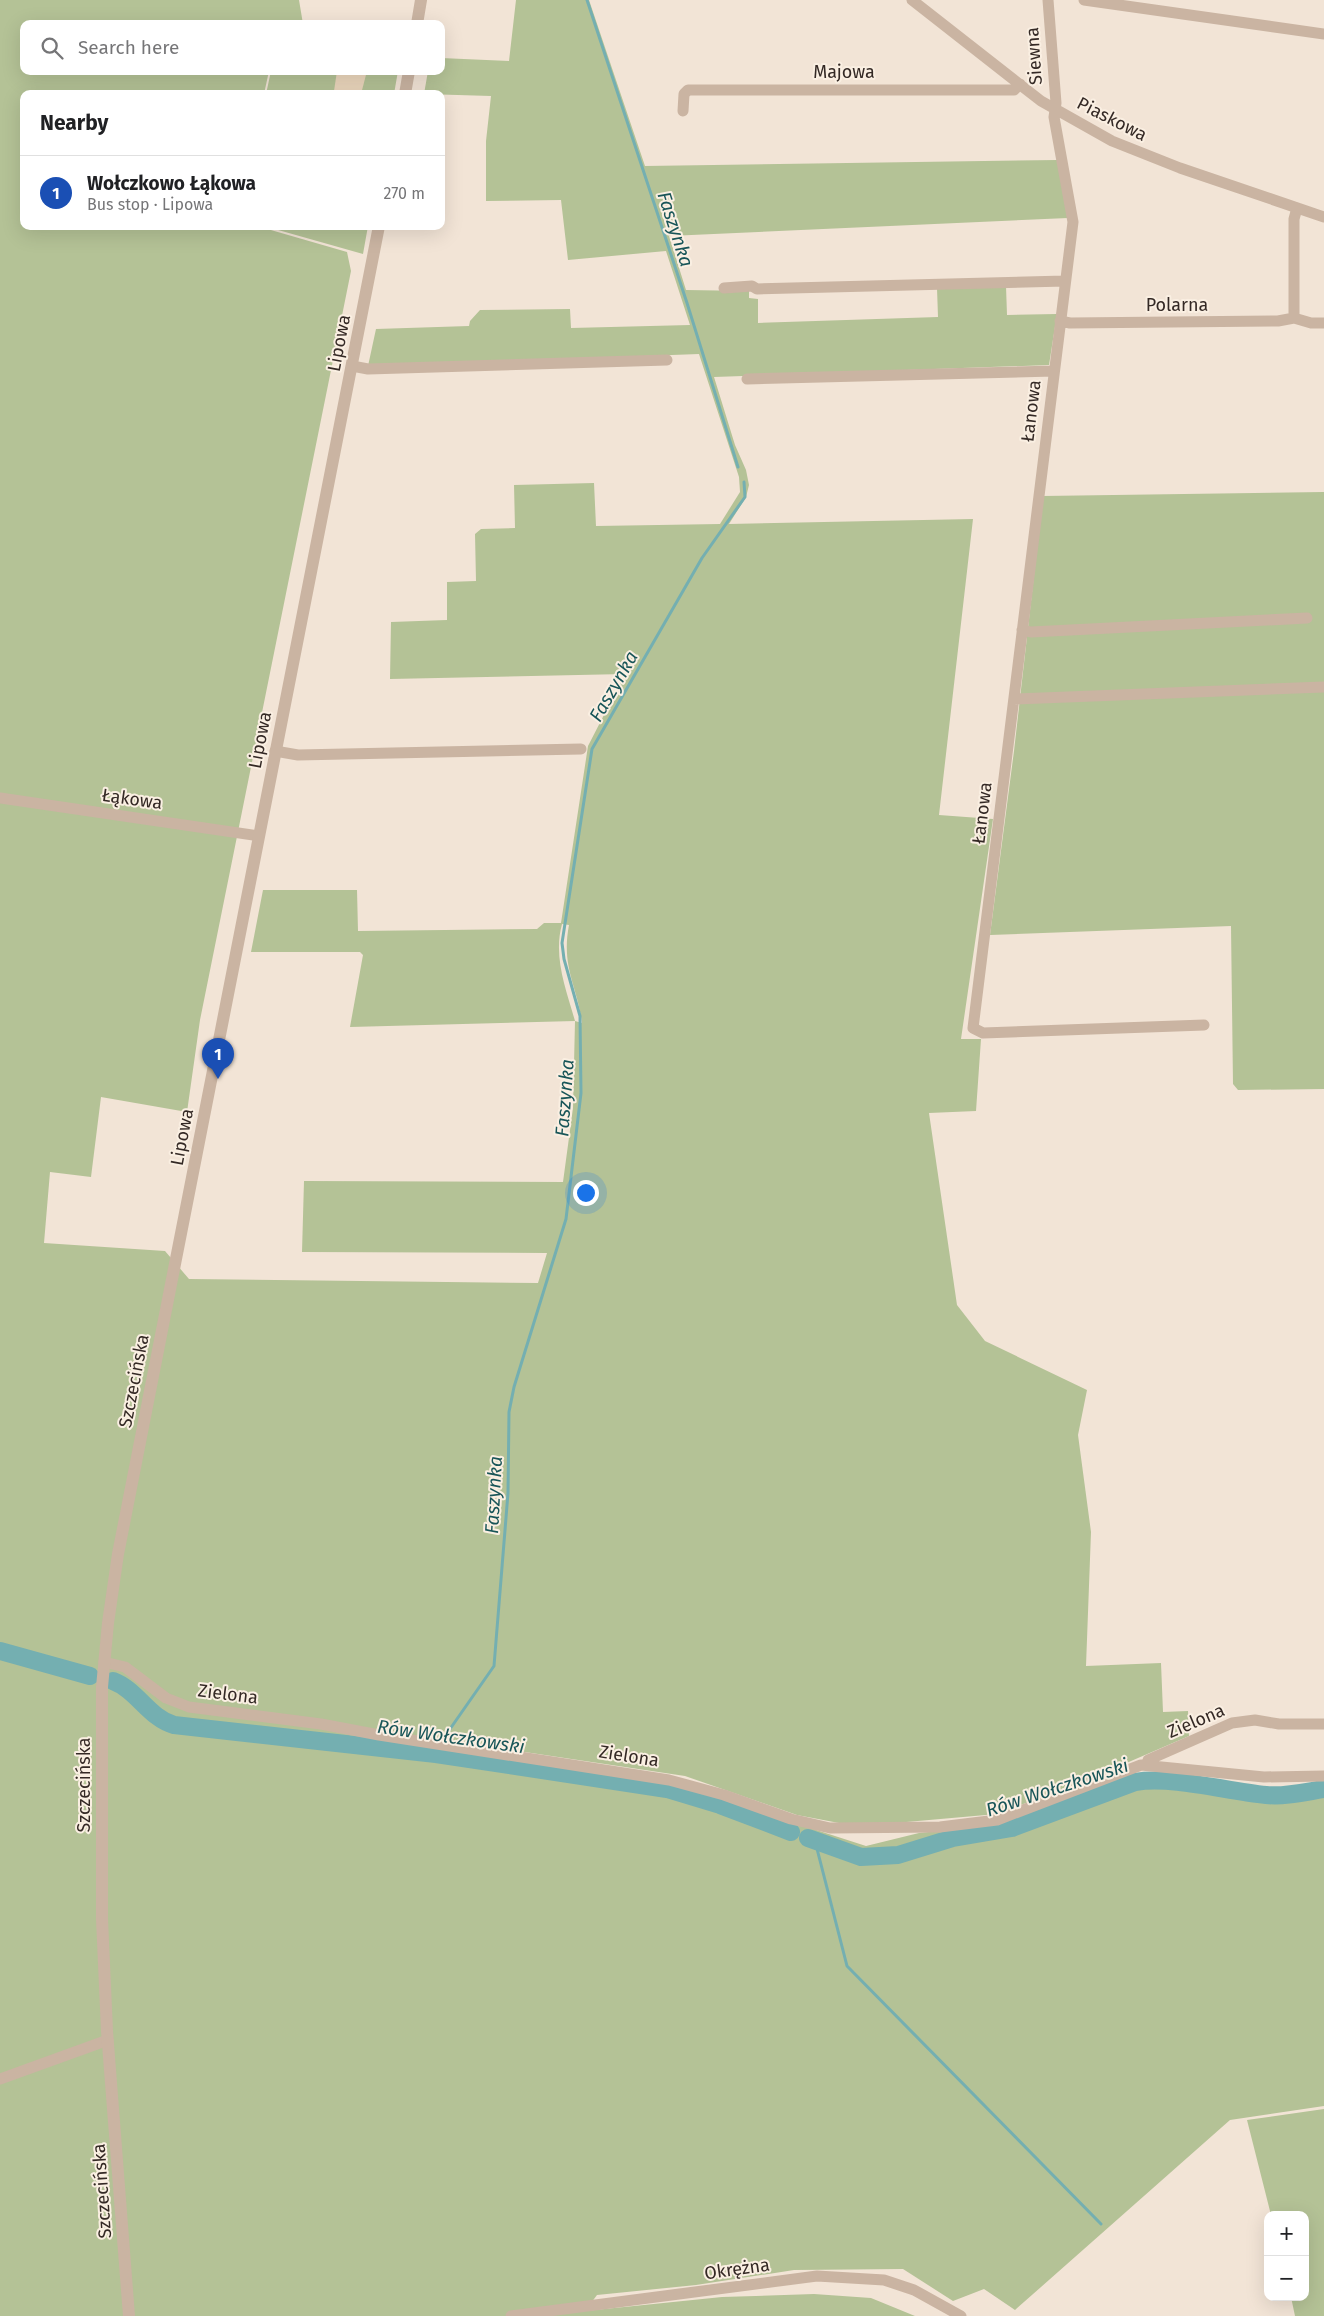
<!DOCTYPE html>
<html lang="en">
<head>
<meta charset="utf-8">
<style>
	body { margin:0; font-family:"Fira Sans",sans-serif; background:#f2f2f2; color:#202124 }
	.controls { position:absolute; right:15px; bottom:15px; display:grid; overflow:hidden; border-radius:10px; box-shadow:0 5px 20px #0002 }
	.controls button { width:45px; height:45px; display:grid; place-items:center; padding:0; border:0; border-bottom:1px solid #e0e0e0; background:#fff; color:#202124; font:25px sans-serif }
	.you { position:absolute; left:585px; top:1192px; width:18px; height:18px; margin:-12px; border:4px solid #fff; border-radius:50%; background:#1a73e8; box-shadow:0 0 0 8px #1a73e833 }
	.badge { display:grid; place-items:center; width:32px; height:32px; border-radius:50%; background:#185558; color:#fff; font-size:16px; font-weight:700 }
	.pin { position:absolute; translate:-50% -41px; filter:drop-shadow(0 1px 2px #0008) }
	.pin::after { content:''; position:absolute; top:26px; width:18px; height:15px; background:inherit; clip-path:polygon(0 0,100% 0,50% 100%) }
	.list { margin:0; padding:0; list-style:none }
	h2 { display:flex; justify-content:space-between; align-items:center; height:65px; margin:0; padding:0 20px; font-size:21px }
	h2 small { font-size:16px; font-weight:400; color:#757577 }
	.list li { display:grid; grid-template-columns:32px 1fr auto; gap:15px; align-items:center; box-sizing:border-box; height:75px; padding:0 20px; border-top:1px solid #e0e0e0 }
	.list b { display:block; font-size:19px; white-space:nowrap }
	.list p { margin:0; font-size:16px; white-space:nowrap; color:#757577 }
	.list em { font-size:16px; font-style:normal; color:#757577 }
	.icon { flex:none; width:28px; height:28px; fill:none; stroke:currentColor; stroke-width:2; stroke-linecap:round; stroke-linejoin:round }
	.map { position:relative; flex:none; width:1324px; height:2316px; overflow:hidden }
	.search { position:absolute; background:#fff; box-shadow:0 5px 20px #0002; left:20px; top:20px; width:425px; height:55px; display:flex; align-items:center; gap:12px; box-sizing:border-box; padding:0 18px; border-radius:10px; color:#757577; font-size:19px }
	.panel { position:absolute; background:#fff; box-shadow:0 5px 20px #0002; left:20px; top:90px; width:425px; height:140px; border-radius:10px }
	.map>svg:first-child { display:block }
	.green { fill:#b4c296; fill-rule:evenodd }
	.plaza { fill:#ebd6bc }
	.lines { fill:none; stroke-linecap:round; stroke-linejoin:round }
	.stream { stroke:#74afb1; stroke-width:3 }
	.river { stroke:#74afb1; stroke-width:18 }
	.minor { stroke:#cab4a2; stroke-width:11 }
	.tertiary { stroke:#cab4a2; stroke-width:12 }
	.labels { text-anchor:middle; stroke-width:4; stroke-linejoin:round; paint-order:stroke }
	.street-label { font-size:18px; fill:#342925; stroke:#faefe2 }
	.water-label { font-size:19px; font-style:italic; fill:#185558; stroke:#faefe2 }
</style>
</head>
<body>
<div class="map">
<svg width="1324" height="2316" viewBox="0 0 1324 2316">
	<rect width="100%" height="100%" fill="#f2e4d6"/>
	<!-- green -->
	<path class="green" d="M0,0H299L303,24H24V71H269L264,94H24V226H257L347,252L351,271L200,1020L187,1112L101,1097L91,1177L50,1172L44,1243L165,1251L189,1279L538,1283L547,1253L302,1252L304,1181L563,1182L573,1108L575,1021L350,1027L363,955L360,952H251L263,890H357L358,931L537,929L544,923H561L588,746L625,674L390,679L391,622L447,620V582L476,581L475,534L481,529L515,528L514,485L594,483L596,526L720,524L740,492L739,477L699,354L368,366L376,329L469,326L470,321L480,310L570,309L571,328L690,325L666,251L568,260L561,200L486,201V141L491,96L424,94L428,71H441V58L509,61L516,0H589L645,166L1058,160L1068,218L669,236L686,290L749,291V298L758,299V323L938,317L937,288L1006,286L1007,315L1057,314L1049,365L714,377L735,445L746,470L749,485L746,497L729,524L973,519L939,815L993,819L961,1039H981L976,1111L929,1113L957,1305L985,1341L1087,1390L1078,1435L1091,1532L1086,1666L1161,1663L1163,1712L1188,1711L1189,1736L1094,1777L997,1814L895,1823H839L797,1815L685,1776L364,1728L363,1739L689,1789L866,1846L919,1833L996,1825L1118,1778L1133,1774L1289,1789L1324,1785V2106L1230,2120L1015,2310L984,2289L953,2301L903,2269L794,2270L696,2285L597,2295L585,2311L722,2297L814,2294L871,2298L915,2316H0ZM562,924L569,925C561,967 577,985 582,1023L575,1021C566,989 553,957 562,924Z
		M271,71H398L394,94H266Z
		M264,226H368L363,254Z
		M1324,492V1089L1238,1090L1233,1084L1231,926L990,935L1014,751L1043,496Z
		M1324,2109V2316H1295L1291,2297H1305V2215H1271L1247,2120Z"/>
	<!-- plaza -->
	<path class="plaza" d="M337,71H367L361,94L334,91Z"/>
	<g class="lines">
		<!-- stream -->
		<path class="stream" d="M587,0L687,303L738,467
			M443,1739L494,1666L508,1493L509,1412L514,1387L566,1219L581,1093L580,1016L564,959L562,943L592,749L702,558L745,497L744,482
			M436,1754L440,1748
			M815,1841L847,1966L1101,2224"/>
		<!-- river -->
		<path class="river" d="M0,1651L90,1676
			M113,1681C137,1690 149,1718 174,1725L436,1754L667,1789L720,1805L791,1832
			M808,1838L861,1857L898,1855L953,1838L1012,1828L1135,1782C1174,1776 1225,1791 1266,1795C1285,1797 1305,1792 1324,1789"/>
		<!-- minor -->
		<path class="minor" d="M912,0L1041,101L1112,141L1180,168L1324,217
			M1048,0L1056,103L1054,117L1073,222L973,1028L983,1033L1204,1025
			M1084,0L1324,34
			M683,111L684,94L688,90H1014L1020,84
			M724,288L752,286L757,289L1065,281
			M1294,318V219L1297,208
			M1060,321L1070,323L1278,321L1294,318L1311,323H1324
			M352,366L368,369L667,360
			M747,379L1054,371
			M1022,630L1031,632L1307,618
			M1014,699L1324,687
			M275,751L298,755L581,749
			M0,798L259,836
			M104,1662L125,1667L166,1698L189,1707L321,1724L379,1735L669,1780L724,1795L791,1819L830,1828L940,1827L997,1820L1141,1765L1264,1777L1324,1776
			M1147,1765L1148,1760L1232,1723L1255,1720L1279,1724H1324
			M0,2079L108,2040
			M511,2316L817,2276L884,2280L914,2290L961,2316"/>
		<!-- tertiary -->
		<path class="tertiary" d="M417,24L421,0
			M405,94L409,71
			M129,2316L107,2031L102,1919V1687L108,1623L118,1554L379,226"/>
	</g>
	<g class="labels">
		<!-- street labels -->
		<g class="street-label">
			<text transform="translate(1034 56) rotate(-94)" y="6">Siewna</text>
			<text x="844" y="78">Majowa</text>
			<text transform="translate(1112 119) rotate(27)" y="6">Piaskowa</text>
			<text x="1177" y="311">Polarna</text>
			<text transform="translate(339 343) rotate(-79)" y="6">Lipowa</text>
			<text transform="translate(1031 411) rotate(-83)" y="6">Łanowa</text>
			<text transform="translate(260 740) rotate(-79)" y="6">Lipowa</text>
			<text transform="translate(132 799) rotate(8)" y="6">Łąkowa</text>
			<text transform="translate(982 813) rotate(-83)" y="6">Łanowa</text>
			<text transform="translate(182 1137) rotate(-79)" y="6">Lipowa</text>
			<text transform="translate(134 1381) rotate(-79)" y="6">Szczecińska</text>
			<text transform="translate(228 1694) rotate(7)" y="6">Zielona</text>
			<text transform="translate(1196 1721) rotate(-23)" y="6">Zielona</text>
			<text transform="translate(629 1756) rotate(9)" y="6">Zielona</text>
			<text transform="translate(84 1785) rotate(-90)" y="6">Szczecińska</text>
			<text transform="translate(102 2191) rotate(-94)" y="6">Szczecińska</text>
			<text transform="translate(737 2269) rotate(-8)" y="6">Okrężna</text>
		</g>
		<!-- water labels -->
		<g class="water-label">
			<text transform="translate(676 229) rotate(72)" y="7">Faszynka</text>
			<text transform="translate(613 686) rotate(-60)" y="7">Faszynka</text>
			<text transform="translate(564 1098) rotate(-86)" y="7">Faszynka</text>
			<text transform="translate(493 1495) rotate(-87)" y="7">Faszynka</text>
			<text transform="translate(451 1736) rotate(8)" y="7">Rów Wołczkowski</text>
			<text transform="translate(1057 1787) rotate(-18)" y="7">Rów Wołczkowski</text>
		</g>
	</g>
</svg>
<div class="controls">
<button>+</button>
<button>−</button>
</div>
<div class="you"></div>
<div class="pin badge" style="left:218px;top:1079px;background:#1a4fb4">1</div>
<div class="search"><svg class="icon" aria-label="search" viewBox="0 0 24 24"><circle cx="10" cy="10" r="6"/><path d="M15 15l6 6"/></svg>Search here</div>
<section class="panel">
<h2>Nearby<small></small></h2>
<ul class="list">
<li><span class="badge" style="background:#1a4fb4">1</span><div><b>Wołczkowo Łąkowa</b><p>Bus stop · Lipowa</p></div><em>270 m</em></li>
</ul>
</section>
</div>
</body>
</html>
